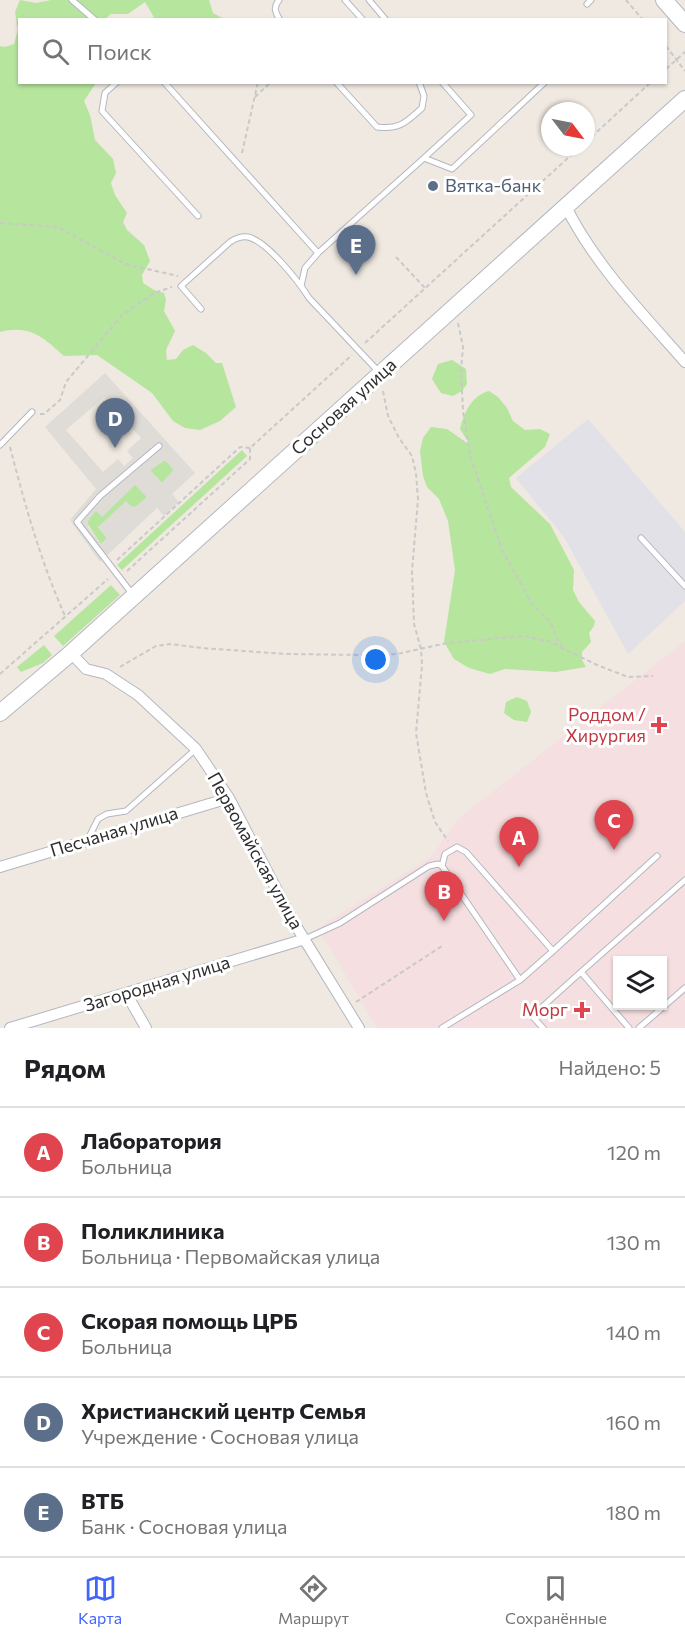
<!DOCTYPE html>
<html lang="ru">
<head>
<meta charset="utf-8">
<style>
	body { margin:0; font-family:Commissioner,sans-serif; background:#f2f2f2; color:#202124 }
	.controls { position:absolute; right:18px; bottom:18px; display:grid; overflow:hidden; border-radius:0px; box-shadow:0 2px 4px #0004 }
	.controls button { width:54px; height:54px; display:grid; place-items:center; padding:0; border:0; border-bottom:2px solid #e0e0e0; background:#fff; color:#202124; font:30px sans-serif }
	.compass { position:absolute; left:541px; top:102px; width:54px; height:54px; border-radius:50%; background:#fff; box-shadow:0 2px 4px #0004; rotate:122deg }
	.you { position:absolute; left:376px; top:660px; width:21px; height:21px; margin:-15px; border:4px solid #fff; border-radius:50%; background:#1a73e8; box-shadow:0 0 0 9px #1a73e833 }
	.badge { display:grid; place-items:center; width:39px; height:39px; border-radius:50%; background:#4264fb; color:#fff; font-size:20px; font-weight:700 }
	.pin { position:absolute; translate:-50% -50px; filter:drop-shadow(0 2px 3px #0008) }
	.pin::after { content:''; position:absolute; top:32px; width:21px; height:18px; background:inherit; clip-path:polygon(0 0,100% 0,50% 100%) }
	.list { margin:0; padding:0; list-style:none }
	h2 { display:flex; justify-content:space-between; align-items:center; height:78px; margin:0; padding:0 24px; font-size:26px }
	h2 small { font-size:20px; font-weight:400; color:#757577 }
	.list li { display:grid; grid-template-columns:39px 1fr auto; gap:18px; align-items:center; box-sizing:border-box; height:90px; padding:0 24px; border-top:2px solid #e0e0e0 }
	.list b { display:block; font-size:22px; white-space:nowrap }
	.list p { margin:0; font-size:20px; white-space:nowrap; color:#757577 }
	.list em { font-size:20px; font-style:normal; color:#757577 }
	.icon { flex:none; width:33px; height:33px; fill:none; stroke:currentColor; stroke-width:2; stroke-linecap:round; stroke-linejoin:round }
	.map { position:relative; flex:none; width:685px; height:1028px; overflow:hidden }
	.search { position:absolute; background:#fff; box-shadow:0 2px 4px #0004; left:18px; right:18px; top:18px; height:66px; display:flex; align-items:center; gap:15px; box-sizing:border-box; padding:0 21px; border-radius:0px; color:#757577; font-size:22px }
	.sheet { height:528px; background:#fff }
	nav { display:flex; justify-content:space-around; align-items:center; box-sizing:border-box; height:84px; border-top:2px solid #e0e0e0; background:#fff; font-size:16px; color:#757577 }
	nav a { display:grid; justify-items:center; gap:3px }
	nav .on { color:#4264fb }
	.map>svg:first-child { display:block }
	.industrial { fill:#e3e1e8 }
	.medical { fill:#f5dfe0; fill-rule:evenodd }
	.green { fill:#b6e59e }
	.plaza { fill:#dfdcd8; fill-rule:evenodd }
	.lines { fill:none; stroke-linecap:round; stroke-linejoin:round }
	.lane-casing { stroke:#b4b7c1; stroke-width:7 }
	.street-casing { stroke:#b4b7c1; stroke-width:12 }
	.secondary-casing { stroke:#b4b7c1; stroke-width:18 }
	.path { stroke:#c9c9c9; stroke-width:2; stroke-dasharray:4.5 3; stroke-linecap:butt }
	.lane { stroke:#fff; stroke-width:5 }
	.street { stroke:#fff; stroke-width:10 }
	.secondary { stroke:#fff; stroke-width:16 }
	.service-dot { fill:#5c6f8a; stroke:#fff; stroke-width:2 }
	.health-dot { fill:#e0444e; stroke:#fff; stroke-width:2 }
	.labels { text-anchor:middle; stroke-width:6; stroke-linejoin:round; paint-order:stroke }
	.service-label { font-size:18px; fill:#4e5e75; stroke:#fff; text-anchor:start }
	.street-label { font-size:18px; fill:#2e2e2e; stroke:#fff }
	.health-label { font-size:18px; fill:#be3a42; stroke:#fff; text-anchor:end }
</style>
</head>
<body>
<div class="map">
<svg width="685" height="1028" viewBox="0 0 685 1028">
	<rect width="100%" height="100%" fill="#efe9e1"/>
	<!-- industrial -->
	<path class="industrial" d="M588,419L685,532V601L628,654L564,537L516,478Z"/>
	<!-- medical -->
	<path class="medical" d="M685,641V1028H377L318,928L431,857L458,819ZM618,960H662V1005H618Z"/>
	<!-- green -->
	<path class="green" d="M20,0L36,3L51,0H209L213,13L224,19H155L145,2L128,14H111L105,19L20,20V82L96,83L84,101L90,115L95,140L113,159L116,173L111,183L115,195L127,213L123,222L127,230L144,245L150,261L142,275L143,283L154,290L164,293L166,300L164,311L175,331L166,350L167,360L176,359L183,350L193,345L206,353L216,363H222L236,407L220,421L200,430L185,428L173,421L152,393L97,355L64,356C44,338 30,324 0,332V46L5,47L14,44L18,30L15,12Z
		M452,360L466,369L467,384L462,391L453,396L441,393L432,379L438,364Z
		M489,391L498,397L507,408L513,421L525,430L540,429L550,434L545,447L509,478L511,487L550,524L574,570L573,590L579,602L595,621L594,626L589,633L591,642L582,652V660L586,667L556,672L505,669L490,674L469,668L454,659L444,642L455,570L448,521L439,499L427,487L423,476L420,451L423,438L431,427L447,429L470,445L460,429C464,413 471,396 489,391Z
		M242,450L247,456L122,570L117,565Z
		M165,460L174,470L162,483L150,470Z
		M135,484L147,497L135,508L131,506L98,527L107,538L101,544L87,523L90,517L96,510L102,516Z
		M111,585L120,595L63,646L54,636Z
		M44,645L52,655L43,663L21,672L17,667Z
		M517,697L527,701L531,712L527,722L514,720L504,713L506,702Z"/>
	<!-- plaza -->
	<path class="plaza" d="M105,373L195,473L172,494L179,502L164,516L157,508L100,562L70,520L96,489L45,427ZM104,397L141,438L127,451L133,458L124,466L118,459L103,472L66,430ZM165,460L174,470L162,483L150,470ZM135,485L147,497L135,507L131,506L126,501L98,527L107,538L101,544L88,527V520L96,511L102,517Z"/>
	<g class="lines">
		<defs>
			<path id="lane" d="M72,0L95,20
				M279,0C273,7 275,12 280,20
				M345,0L363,20
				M369,0L386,20
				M587,4L591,0
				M117,82L105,93L102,111L198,216
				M164,82L318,253
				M336,82L377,127C400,130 406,122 422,108L424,96L419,82
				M442,82L471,115L424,158L452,169L545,82
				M301,286L305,268L318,253L424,158
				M201,309L181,286L230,242C236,238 241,236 248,237C267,241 299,282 309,298L380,373
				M0,445L32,412
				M641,538L685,586
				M133,595L77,522L100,496L159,446
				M88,839L98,819L107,814L126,811L196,749
				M442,866L520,980
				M305,939L340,923L429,866L438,864L442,866L445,854L457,847L466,852L553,951
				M581,972L685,880
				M442,1028L520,980L553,951L657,856
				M543,1028L532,1016L581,972L629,1028
				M639,1028L685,988"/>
			<path id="street" d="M566,207C596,266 642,313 685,362
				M71,653L86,669L106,674L138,695L196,749L229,798L293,921L359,1028
				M0,867L229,798
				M126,993L146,1028
				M10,1028L305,939"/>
			<path id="secondary" d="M664,0L685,24
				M0,713L71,653L685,99"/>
		</defs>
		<!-- lane casing -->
		<use href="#lane" class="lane-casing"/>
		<!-- street casing -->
		<use href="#street" class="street-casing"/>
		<!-- secondary casing -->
		<use href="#secondary" class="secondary-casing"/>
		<!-- path -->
		<path class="path" d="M626,0L643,20
			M666,46L685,71
			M666,69L685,52
			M255,97L271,82
			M586,142L651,82
			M242,153L258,82
			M0,223L58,227L125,264L178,276
			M396,257L425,288
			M458,323L463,347L461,371L463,411L470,455L502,550L532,604L551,623L557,640L562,646
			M365,343L580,147
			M383,391L388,416L399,438L412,456L416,473L418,499L412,571L414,624L421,649L422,665L416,733L426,793L435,822L448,841
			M40,414H44L60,400L66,382L122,315L154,293L172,287
			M10,447C25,505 41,563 66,618
			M117,560L240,447L250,448
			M127,571L250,459V448L352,355
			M120,667L156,646L171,644L202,648L286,654L364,655L397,654L447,643L523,636L548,641L597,665L628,677L653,676
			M0,674L108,579
			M356,1002L442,946"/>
		<!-- lane -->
		<use href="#lane" class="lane"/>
		<!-- street -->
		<use href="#street" class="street"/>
		<!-- secondary -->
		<use href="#secondary" class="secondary"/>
	</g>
	<!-- markers -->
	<circle class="service-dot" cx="433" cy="186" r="6"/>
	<g class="health-dot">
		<path d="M656 716h6v6h6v6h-6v6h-6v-6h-6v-6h6z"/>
		<path d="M579 1001h6v6h6v6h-6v6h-6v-6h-6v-6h6z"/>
	</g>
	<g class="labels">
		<!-- service labels -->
		<g class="service-label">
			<text x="445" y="192">Вятка-банк</text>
		</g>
		<!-- street labels -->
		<g class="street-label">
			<text transform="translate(344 407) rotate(-42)" y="6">Сосновая улица</text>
			<text transform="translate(114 832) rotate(-17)" y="6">Песчаная улица</text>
			<text transform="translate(255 851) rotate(61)" y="6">Первомайская улица</text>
			<text transform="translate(157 984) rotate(-17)" y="6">Загородная улица</text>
		</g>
		<!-- health labels -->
		<g class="health-label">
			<text x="646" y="721">Роддом /<tspan x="646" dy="21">Хирургия</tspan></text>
			<text x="568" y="1016">Морг</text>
		</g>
	</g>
</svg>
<div class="controls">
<button><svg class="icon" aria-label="layers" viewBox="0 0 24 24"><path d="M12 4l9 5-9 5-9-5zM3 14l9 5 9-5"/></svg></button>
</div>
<svg class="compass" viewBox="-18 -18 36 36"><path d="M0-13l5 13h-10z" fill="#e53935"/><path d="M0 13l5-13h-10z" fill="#757577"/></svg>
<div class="you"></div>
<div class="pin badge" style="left:519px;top:867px;background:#e0444e">A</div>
<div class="pin badge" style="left:444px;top:921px;background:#e0444e">B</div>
<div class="pin badge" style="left:614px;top:850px;background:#e0444e">C</div>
<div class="pin badge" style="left:115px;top:448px;background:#5c6f8a">D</div>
<div class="pin badge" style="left:356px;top:275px;background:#5c6f8a">E</div>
<div class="search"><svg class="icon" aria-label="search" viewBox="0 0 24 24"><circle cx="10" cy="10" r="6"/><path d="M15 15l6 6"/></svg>Поиск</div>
</div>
<section class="sheet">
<h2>Рядом<small>Найдено: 5</small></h2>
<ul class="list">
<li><span class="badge" style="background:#e0444e">A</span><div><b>Лаборатория</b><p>Больница</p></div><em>120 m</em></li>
<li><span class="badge" style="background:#e0444e">B</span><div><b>Поликлиника</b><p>Больница · Первомайская улица</p></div><em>130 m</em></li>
<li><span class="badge" style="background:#e0444e">C</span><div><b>Скорая помощь ЦРБ</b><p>Больница</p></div><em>140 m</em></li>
<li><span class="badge" style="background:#5c6f8a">D</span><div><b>Христианский центр Семья</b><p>Учреждение · Сосновая улица</p></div><em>160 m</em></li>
<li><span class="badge" style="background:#5c6f8a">E</span><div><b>ВТБ</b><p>Банк · Сосновая улица</p></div><em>180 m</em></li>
</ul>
</section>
<nav>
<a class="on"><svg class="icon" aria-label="map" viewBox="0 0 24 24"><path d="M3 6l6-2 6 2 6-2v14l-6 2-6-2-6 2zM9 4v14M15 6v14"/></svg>Карта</a>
<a><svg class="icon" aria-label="directions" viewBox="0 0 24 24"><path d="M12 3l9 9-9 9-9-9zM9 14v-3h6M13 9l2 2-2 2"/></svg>Маршрут</a>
<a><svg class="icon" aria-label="saved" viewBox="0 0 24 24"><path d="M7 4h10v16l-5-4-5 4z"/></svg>Сохранённые</a>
</nav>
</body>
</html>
